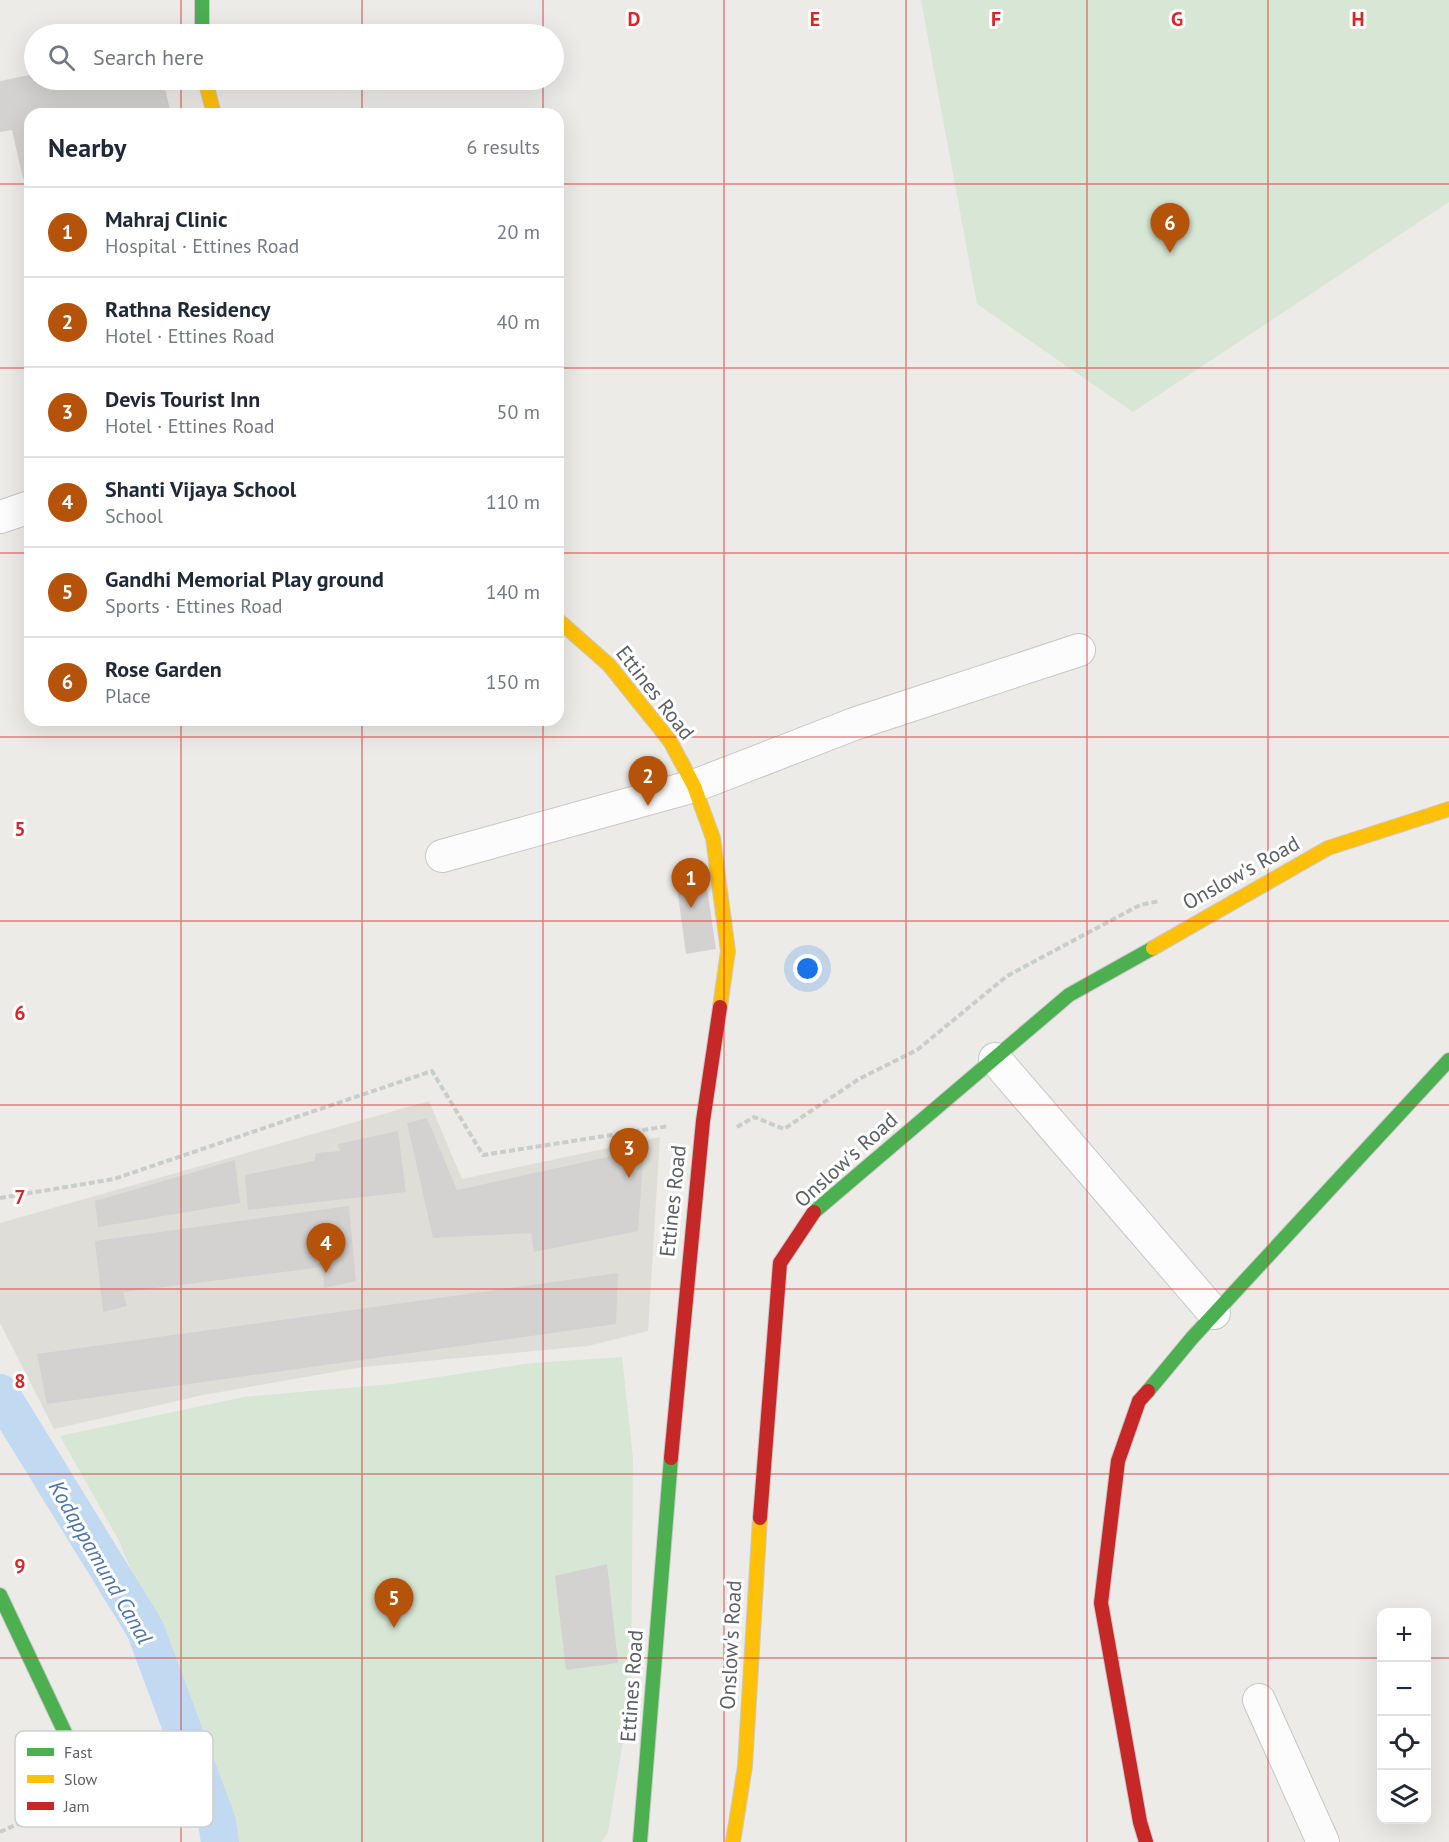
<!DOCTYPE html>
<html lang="en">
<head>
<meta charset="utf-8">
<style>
	body { margin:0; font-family:"PT Sans",sans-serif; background:#f2f2f3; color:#1f2937 }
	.controls { position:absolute; right:18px; bottom:18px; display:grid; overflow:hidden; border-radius:12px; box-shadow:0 6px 24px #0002 }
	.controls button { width:54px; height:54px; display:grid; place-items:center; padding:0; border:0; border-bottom:2px solid #e0e1e3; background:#fff; color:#1f2937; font:30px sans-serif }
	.you { position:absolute; left:808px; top:969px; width:21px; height:21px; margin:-15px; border:4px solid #fff; border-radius:50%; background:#1a73e8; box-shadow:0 0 0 9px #1a73e833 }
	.badge { display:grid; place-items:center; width:39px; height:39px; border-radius:50%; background:#b45309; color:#fff; font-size:20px; font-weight:700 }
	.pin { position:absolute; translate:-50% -50px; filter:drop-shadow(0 2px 3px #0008) }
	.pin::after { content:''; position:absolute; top:32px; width:21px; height:18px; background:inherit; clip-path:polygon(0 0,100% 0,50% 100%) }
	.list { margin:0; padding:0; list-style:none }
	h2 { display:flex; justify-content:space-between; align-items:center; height:78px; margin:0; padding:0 24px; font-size:26px }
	h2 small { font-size:20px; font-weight:400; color:#747a83 }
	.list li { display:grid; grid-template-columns:39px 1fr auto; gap:18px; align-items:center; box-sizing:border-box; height:90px; padding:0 24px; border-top:2px solid #e0e1e3 }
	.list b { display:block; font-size:22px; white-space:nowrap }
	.list p { margin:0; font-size:20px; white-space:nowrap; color:#747a83 }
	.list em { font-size:20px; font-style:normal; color:#747a83 }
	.icon { flex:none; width:33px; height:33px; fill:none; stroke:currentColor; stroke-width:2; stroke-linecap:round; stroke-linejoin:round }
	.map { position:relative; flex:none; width:1449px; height:1842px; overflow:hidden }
	.search { position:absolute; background:#fff; box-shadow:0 6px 24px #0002; left:24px; top:24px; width:540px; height:66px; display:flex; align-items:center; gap:15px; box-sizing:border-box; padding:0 21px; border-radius:33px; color:#747a83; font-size:22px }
	.panel { position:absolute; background:#fff; box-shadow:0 6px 24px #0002; left:24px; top:108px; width:540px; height:618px; border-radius:18px }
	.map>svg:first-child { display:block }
	.education { fill:#dfddd8 }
	.green { fill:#d7e6d5 }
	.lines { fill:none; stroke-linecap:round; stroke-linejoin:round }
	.canal { stroke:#c1daf2; stroke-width:38 }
	.building { fill:#d3d2d0 }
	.street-casing { stroke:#c7c7c7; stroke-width:34 }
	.fast-casing { stroke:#c9c9c9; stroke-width:16 }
	.slow-casing { stroke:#c9c9c9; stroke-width:16 }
	.jam-casing { stroke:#c9c9c9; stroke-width:16 }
	.path { stroke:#c9cdcb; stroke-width:4; stroke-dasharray:6 3; stroke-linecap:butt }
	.street { stroke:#fcfcfc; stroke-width:32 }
	.fast { stroke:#4caf50; stroke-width:14 }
	.slow { stroke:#ffc107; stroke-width:14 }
	.jam { stroke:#c62828; stroke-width:14 }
	.grid { fill:none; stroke:#d62828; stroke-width:1.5; stroke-opacity:0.55 }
	.labels { text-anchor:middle; stroke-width:6; stroke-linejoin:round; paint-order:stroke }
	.street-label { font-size:21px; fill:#5d6064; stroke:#fff }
	.water-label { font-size:22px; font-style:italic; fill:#4c74a6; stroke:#fff }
	.key { fill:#fff; stroke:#cecfd0; stroke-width:1.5 }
	.key-label { font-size:16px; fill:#5d6064 }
	.grid-label { font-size:20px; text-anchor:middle; font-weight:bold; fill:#d62828; stroke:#fff; stroke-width:6; stroke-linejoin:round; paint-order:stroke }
</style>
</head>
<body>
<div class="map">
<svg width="1449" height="1842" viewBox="0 0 1449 1842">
	<rect width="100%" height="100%" fill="#ecebe8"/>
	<!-- education -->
	<path class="education" d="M429,1101L462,1179L660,1137L648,1331L588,1346L363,1367L203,1395L54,1429L0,1323V1223Z"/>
	<!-- green -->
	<path class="green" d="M921,0H1449V202L1133,412L977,304Z
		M622,1357L633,1458L631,1692L608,1832L602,1842H230L228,1821L176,1676L118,1539L60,1436L244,1397L392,1384L532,1363Z"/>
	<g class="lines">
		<!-- canal -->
		<path class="canal" d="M0,1393L145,1629L217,1822L220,1842"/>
	</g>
	<!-- building -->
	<path class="building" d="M34,74V80H163L171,114H30V177L23,179L12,130L0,132V81Z
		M704,868L716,949L686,954L675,872Z
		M427,1118L457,1190L644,1149L638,1231L534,1252L531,1233L433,1238L407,1123Z
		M398,1131L406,1192L248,1210L245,1175L314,1161L316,1153L340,1151L338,1144Z
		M235,1160L240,1203L98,1227L95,1201Z
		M349,1206L356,1281L324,1288L323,1267L123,1292L127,1306L103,1312L95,1241Z
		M618,1273L616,1324L47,1404L37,1354Z
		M607,1564L618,1663L566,1670L555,1576Z"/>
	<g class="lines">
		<defs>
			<path id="street" d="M0,517L30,507
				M442,856L694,786L854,724L1079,650
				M995,1059L1214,1313
				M1259,1700L1323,1842"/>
			<path id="fast" d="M202,0V34
				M814,1212L1069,995L1153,948
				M1148,1391L1192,1338L1449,1060
				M0,1595L92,1790
				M640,1842L671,1458"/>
			<path id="slow" d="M205,80L214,114
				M558,620L609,665L670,741L694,786L713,838L728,951L720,1007
				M1153,948L1328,848L1449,809
				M733,1842L745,1766L760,1518"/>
			<path id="jam" d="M671,1458L703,1121L720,1007
				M760,1518L780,1263L814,1212
				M1146,1842L1140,1822L1101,1603L1118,1461L1139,1401L1148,1391"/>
		</defs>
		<!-- street casing -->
		<use href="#street" class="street-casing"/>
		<!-- fast casing -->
		<use href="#fast" class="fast-casing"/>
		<!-- slow casing -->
		<use href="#slow" class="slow-casing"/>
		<!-- jam casing -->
		<use href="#jam" class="jam-casing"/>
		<!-- path -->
		<path class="path" d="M737,1127L754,1117L784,1129L859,1079L917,1050L1007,976L1140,905L1159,901
			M0,1198L114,1179L432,1071L483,1155L669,1126
			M0,1832L62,1804"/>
		<!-- street -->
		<use href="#street" class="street"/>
		<!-- fast -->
		<use href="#fast" class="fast"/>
		<!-- slow -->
		<use href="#slow" class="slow"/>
		<!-- jam -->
		<use href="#jam" class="jam"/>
	</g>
	<!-- grid -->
	<path class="grid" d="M181,0V34M362,0V34M543,0V34M724,0V1842M906,0V1842M1087,0V1842M1268,0V1842M181,80V114M362,80V114M543,80V114M0,184H30M558,184H1449M0,368H30M558,368H1449M0,553H30M558,553H1449M181,720V1842M362,720V1842M543,720V1842M0,737H1449M0,921H1449M0,1105H1449M0,1289H1449M0,1474H1449M0,1658H1382M1426,1658H1449"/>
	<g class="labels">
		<!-- street labels -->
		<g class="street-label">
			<text transform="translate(655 693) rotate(52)" y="7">Ettines Road</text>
			<text transform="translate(1241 873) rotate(-29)" y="7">Onslow's Road</text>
			<text transform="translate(846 1160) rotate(-42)" y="7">Onslow's Road</text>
			<text transform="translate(673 1201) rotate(-84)" y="7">Ettines Road</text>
			<text transform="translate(731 1645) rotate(-87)" y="7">Onslow's Road</text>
			<text transform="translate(632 1686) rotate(-86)" y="7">Ettines Road</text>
		</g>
		<!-- water labels -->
		<g class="water-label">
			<text transform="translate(101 1562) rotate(60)" y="8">Kodappamund Canal</text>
		</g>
	</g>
	<!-- legend -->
	<rect x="15" y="1731" width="198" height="96" rx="9" class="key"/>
	<rect x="27" y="1748" width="27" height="8" fill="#4caf50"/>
	<rect x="27" y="1775" width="27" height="8" fill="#ffc107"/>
	<rect x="27" y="1802" width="27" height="8" fill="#c62828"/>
	<g class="key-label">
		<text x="64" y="1758">Fast</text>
		<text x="64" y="1785">Slow</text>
		<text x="64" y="1812">Jam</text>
	</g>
	<g class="grid-label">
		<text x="634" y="26">D</text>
		<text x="815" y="26">E</text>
		<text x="996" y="26">F</text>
		<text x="1177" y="26">G</text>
		<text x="1358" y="26">H</text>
		<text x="20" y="836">5</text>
		<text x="20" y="1020">6</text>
		<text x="20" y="1204">7</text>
		<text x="20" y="1388">8</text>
		<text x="20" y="1573">9</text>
	</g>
</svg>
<div class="controls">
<button>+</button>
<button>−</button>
<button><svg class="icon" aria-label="locate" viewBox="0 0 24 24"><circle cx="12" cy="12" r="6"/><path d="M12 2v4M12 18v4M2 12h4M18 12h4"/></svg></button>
<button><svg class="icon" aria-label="layers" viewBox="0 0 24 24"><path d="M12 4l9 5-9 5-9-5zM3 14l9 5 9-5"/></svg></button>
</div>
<div class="you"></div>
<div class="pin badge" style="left:691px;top:908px">1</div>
<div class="pin badge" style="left:648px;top:806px">2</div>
<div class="pin badge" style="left:629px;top:1178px">3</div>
<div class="pin badge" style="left:326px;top:1273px">4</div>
<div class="pin badge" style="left:394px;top:1628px">5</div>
<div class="pin badge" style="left:1170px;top:253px">6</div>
<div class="search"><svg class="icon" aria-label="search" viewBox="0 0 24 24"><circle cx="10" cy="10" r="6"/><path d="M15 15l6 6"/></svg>Search here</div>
<section class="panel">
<h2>Nearby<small>6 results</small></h2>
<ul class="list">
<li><span class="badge">1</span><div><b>Mahraj Clinic</b><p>Hospital · Ettines Road</p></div><em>20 m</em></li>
<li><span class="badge">2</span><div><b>Rathna Residency</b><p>Hotel · Ettines Road</p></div><em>40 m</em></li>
<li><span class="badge">3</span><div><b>Devis Tourist Inn</b><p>Hotel · Ettines Road</p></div><em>50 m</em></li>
<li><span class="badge">4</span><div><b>Shanti Vijaya School</b><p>School</p></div><em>110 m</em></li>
<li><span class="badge">5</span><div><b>Gandhi Memorial Play ground</b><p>Sports · Ettines Road</p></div><em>140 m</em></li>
<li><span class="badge">6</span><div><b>Rose Garden</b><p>Place</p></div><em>150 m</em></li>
</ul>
</section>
</div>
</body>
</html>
